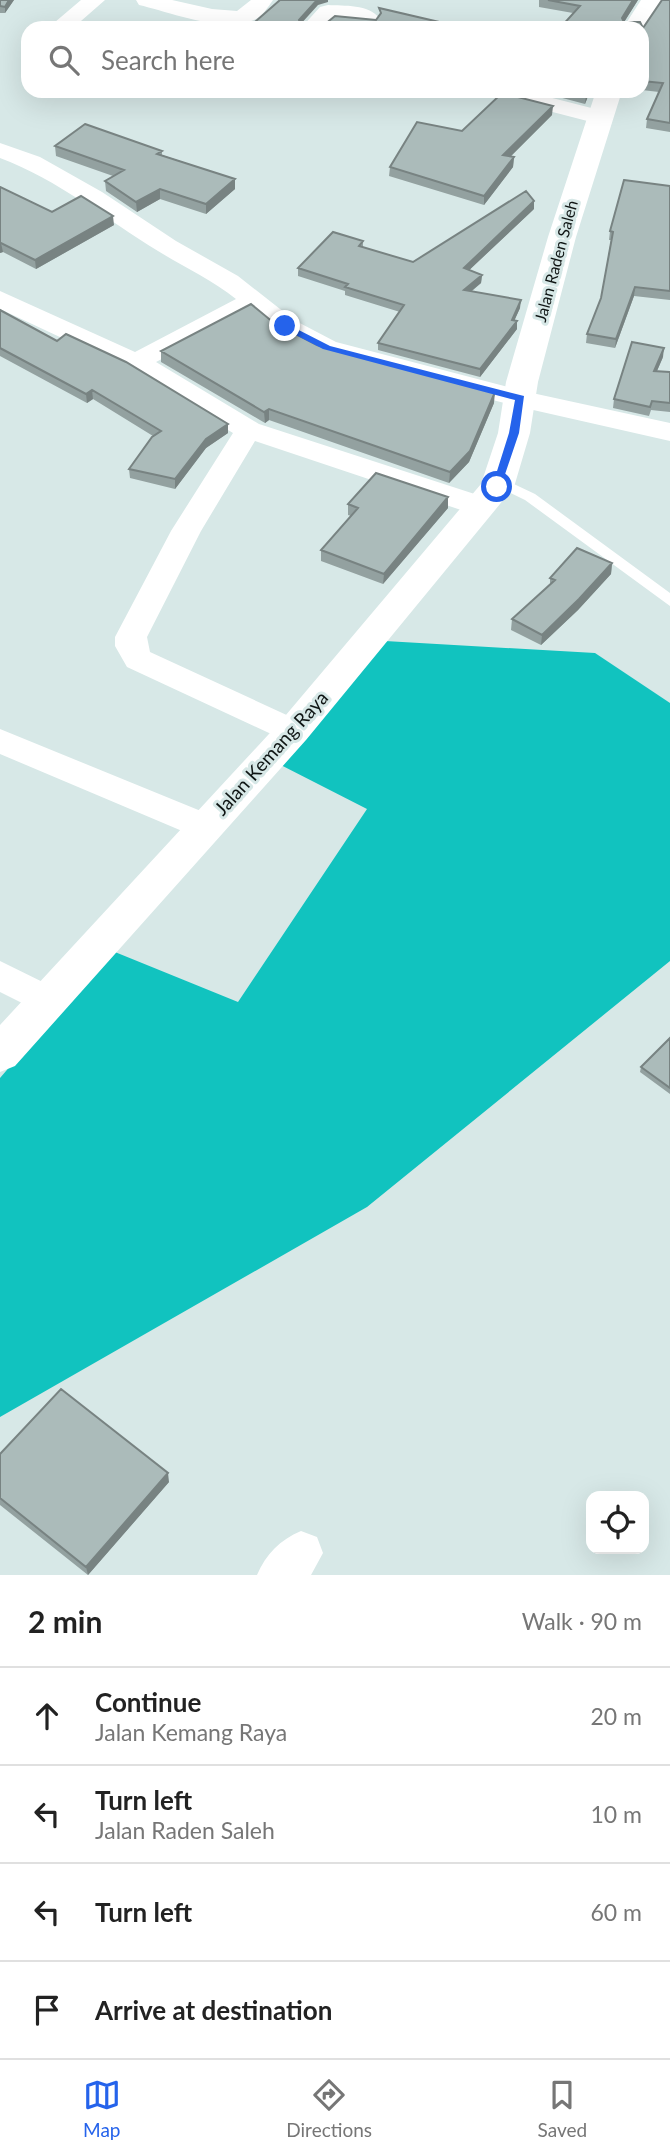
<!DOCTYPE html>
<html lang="en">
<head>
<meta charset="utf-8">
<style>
	body { margin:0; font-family:Lato,sans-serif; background:#f6f6f6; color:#222 }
	.controls { position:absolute; right:21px; bottom:21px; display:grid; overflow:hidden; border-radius:14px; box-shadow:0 7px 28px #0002 }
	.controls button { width:63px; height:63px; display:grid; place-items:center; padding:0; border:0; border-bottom:2px solid #e0e0e0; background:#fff; color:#222; font:35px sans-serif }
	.stop { position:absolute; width:21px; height:21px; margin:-16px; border:5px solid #2563eb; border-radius:50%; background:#fff }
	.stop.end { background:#2563eb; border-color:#fff; box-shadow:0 2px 7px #0008 }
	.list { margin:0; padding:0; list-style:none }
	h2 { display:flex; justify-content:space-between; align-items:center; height:91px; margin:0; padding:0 28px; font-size:30px }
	h2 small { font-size:23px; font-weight:400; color:#767676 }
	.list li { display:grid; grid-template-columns:46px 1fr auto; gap:21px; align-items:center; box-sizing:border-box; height:98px; padding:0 28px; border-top:2px solid #e0e0e0 }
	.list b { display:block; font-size:26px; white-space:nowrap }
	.list p { margin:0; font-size:23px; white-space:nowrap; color:#767676 }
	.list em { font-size:23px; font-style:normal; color:#767676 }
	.icon { flex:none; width:38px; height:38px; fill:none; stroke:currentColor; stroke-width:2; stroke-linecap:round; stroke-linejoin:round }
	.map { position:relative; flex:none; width:670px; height:1575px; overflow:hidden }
	.search { position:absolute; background:#fff; box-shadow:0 7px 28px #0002; left:21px; right:21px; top:21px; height:77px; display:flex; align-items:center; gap:18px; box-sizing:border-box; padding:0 24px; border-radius:21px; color:#767676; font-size:26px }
	.sheet { height:483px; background:#fff }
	nav { display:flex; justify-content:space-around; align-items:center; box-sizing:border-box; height:98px; border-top:2px solid #e0e0e0; background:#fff; font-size:19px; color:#767676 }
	nav a { display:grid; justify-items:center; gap:4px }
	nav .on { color:#2563eb }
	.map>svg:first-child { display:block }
	.forest { fill:#11c3bf }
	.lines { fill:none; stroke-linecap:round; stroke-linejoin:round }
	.lane { fill:#fff; fill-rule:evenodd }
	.street { fill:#fff; fill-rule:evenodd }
	.secondary { fill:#fff; fill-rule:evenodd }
	.wall { fill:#93a1a0 }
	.shaded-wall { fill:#788382 }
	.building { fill:#abbbba; stroke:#788382; stroke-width:2 }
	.route { fill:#2563eb }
	.labels { text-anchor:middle; stroke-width:6; stroke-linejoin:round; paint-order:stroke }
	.far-street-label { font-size:16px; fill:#0f1514; stroke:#d7e8e7 }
	.street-label { font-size:19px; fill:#0f1514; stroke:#d7e8e7 }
</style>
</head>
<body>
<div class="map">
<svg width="670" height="1575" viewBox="0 0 670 1575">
	<rect width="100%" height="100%" fill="#d7e8e7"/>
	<!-- forest -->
	<path class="forest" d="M385,641L595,653L670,703V961L367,1207L0,1417V1078L110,950L238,1002L367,809L269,759Z"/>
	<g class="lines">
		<!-- lane -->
		<path class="lane" d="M499,477L535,494L670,593V606L525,500L494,485L491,482Z"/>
		<!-- street -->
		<path class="street" d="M81,0H105L73,28H48Z
			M136,0H172L212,9L237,11L251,0H273C268,7 262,17 254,20C224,34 170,12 139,5Z
			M328,5C344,6 369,4 379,18L376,23C363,26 347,19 334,19L324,28H301L320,7Z
			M487,91H525L607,112L611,117L607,122L599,124L490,96Z
			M0,143L40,157L102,192L176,241L238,276L294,320L336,342L523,391L670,423V441L520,407L318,354L276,332L252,312L156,362L259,424L490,499L495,506L490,513L480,515L470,513L255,441L201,531L147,637L150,652L304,723L309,731L304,739L293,743L282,739L127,667L115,646V637L171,531L233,433L126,368L0,309V291L135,352L236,299C212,280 184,267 158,251C106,219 58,180 0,158Z
			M0,729L218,818L223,827L218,836L206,840L194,836L0,754Z
			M0,961L61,991L66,1001L61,1011L48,1016L0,992Z
			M301,1531L317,1537L323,1553L311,1575H257C266,1554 280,1540 301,1531Z"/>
		<!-- secondary -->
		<path class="secondary" d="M641,0H665L642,34V28H623Z
			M596,91H622L576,237L538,382L530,433L514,487L306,740L15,1066L0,1072V1025L280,722L481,484L498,433L506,382L548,237Z"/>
	</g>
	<!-- wall -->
	<path class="wall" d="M0,0H14L5,13H0Z
		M539,0H638L624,22L643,28L670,0V132L646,128L647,119L659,92L642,90V28L573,13L539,7Z
		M334,91H363L358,96Z
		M536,91H590L585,104Z
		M552,115L510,157H514L513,167L484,205L389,176L390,167L462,131Z
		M55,146L162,151V155L235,179V189L206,214L160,199L137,212L106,191L105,181L113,176L56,156Z
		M670,186V300L634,296L615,348L586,343L587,334L601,298L611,240H609L610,231Z
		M0,187L52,212L114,225L36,269L3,252L0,253Z
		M534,209L469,270L482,275L481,283L472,291L520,308L514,321H517V329L480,377L378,350V343L400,312L345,295V291L298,276V268L363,241V247L413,262Z
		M0,310L228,433L206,448L175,489L130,478L129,469L153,436L93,399L87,403L0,356Z
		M274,323L317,345L494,403L469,462L449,483L269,420L265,423L161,362V351Z
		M663,357L657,371L670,372V412L651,410L649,416L613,408L614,399Z
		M448,497V508L383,584L321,561V550L351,516L348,515V504Z
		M612,563L611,574L578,610L541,645L511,630L512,619L550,585V578Z
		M670,1038V1094L640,1072L641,1067Z
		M0,1454L169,1482L88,1575L0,1505Z"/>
	<!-- shaded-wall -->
	<path class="shaded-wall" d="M9,0H14L5,13V7Z
		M317,0H328V2L318,5L299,26V20Z
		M633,0H638L621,27L622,18Z
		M588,91H590L585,104L586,95Z
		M553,106L552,115L503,164V155Z
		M514,157L513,167L484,205V196Z
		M235,179V189L206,214V204Z
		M160,189V199L137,212L136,202Z
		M534,201V209L463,276L464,268Z
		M113,216L114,225L36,269L35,260Z
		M0,243H1L3,252L0,253Z
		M482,275L481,283L464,297V290Z
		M635,287L634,296L615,348L616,339Z
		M521,300L520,308L511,328L512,320Z
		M517,321V329L480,377V369Z
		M664,348L663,357L653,380L654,371Z
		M92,390L93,399L87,403L86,394Z
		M495,392L494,403L469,462L449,483L450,472Z
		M269,409V420L265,423L264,412Z
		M228,424V433L206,448L175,489V479L206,439Z
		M448,497V508L383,584L384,574Z
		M612,563L611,574L578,610L541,645L542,635Z
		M168,1473L169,1482L88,1575L86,1567Z"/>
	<!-- building -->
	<path class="building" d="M0,0H9L5,7L0,6Z
		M280,0H317L299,20L301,25H324L335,16L376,20L381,13L379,8L465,28H248Z
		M548,0H633L622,18L624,22H640L643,28L662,0H670V123L647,119L663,83L642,81V28H560L580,6Z
		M570,91H588L586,95Z
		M502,93L553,106L503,155L514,157L484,196L390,167L417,122L462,131Z
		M85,124L162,151L157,154L235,179L206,204L160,189L136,202L105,181L124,170L55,146Z
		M624,180L670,186V291L635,287L616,339L587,334L601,298L613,232L610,231Z
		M0,187L52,212L81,196L113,216L35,260L1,243H0Z
		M526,191L534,201L464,268L482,275L464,290L521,300L512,320L517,321L480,369L378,343L404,305L345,287L348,284L298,268L333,232L363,241L359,246L413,262Z
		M251,304L274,323L317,345L495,392L470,451L450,472L269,409L264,412L161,351Z
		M0,310L57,341L66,334L126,362L228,424L206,439L175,479L129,469L152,437L161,431L92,390L86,394L0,348Z
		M632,342L664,348L654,371L670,372V403L652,401L650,407L614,399Z
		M376,473L448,497L384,574L321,550L358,508L348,504Z
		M577,548L612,563L579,599L542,635L512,619L555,580L550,578Z
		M670,1038V1088L641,1067Z
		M61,1389L168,1473L86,1567L0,1498V1454Z"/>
	<!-- route -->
	<path class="route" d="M285,323L330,346L524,396L519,433L500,489L492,487L509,433L515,400L323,349L282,328L280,326Z"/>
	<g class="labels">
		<!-- far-street labels -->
		<g class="far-street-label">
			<text transform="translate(556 261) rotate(-75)" y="6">Jalan Raden Saleh</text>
		</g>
		<!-- street labels -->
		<g class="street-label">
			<text transform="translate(271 753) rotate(-48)" y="7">Jalan Kemang Raya</text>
		</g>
	</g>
</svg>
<div class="controls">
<button><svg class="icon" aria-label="locate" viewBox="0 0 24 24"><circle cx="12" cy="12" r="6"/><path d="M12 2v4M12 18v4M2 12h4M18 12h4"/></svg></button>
</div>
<div class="stop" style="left:497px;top:487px"></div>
<div class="stop end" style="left:285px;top:326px"></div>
<div class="search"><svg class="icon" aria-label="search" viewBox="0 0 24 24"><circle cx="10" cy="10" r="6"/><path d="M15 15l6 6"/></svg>Search here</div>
</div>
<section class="sheet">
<h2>2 min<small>Walk · 90 m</small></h2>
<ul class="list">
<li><svg class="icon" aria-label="ahead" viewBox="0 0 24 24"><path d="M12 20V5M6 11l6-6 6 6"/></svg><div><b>Continue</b><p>Jalan Kemang Raya</p></div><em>20 m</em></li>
<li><svg class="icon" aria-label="left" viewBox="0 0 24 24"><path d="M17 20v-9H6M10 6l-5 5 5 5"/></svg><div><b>Turn left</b><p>Jalan Raden Saleh</p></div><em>10 m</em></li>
<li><svg class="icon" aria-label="left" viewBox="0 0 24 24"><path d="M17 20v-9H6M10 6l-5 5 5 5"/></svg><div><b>Turn left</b></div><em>60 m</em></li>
<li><svg class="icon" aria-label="arrive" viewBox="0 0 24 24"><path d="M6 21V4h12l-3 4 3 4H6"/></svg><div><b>Arrive at destination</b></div></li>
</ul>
</section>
<nav>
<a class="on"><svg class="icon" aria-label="map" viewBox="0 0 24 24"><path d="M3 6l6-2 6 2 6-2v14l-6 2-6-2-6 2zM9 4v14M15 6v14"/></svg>Map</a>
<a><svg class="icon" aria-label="directions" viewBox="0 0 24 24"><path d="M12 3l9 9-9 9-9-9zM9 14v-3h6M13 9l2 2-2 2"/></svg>Directions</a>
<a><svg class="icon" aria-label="saved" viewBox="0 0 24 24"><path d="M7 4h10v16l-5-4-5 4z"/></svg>Saved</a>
</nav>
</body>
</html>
